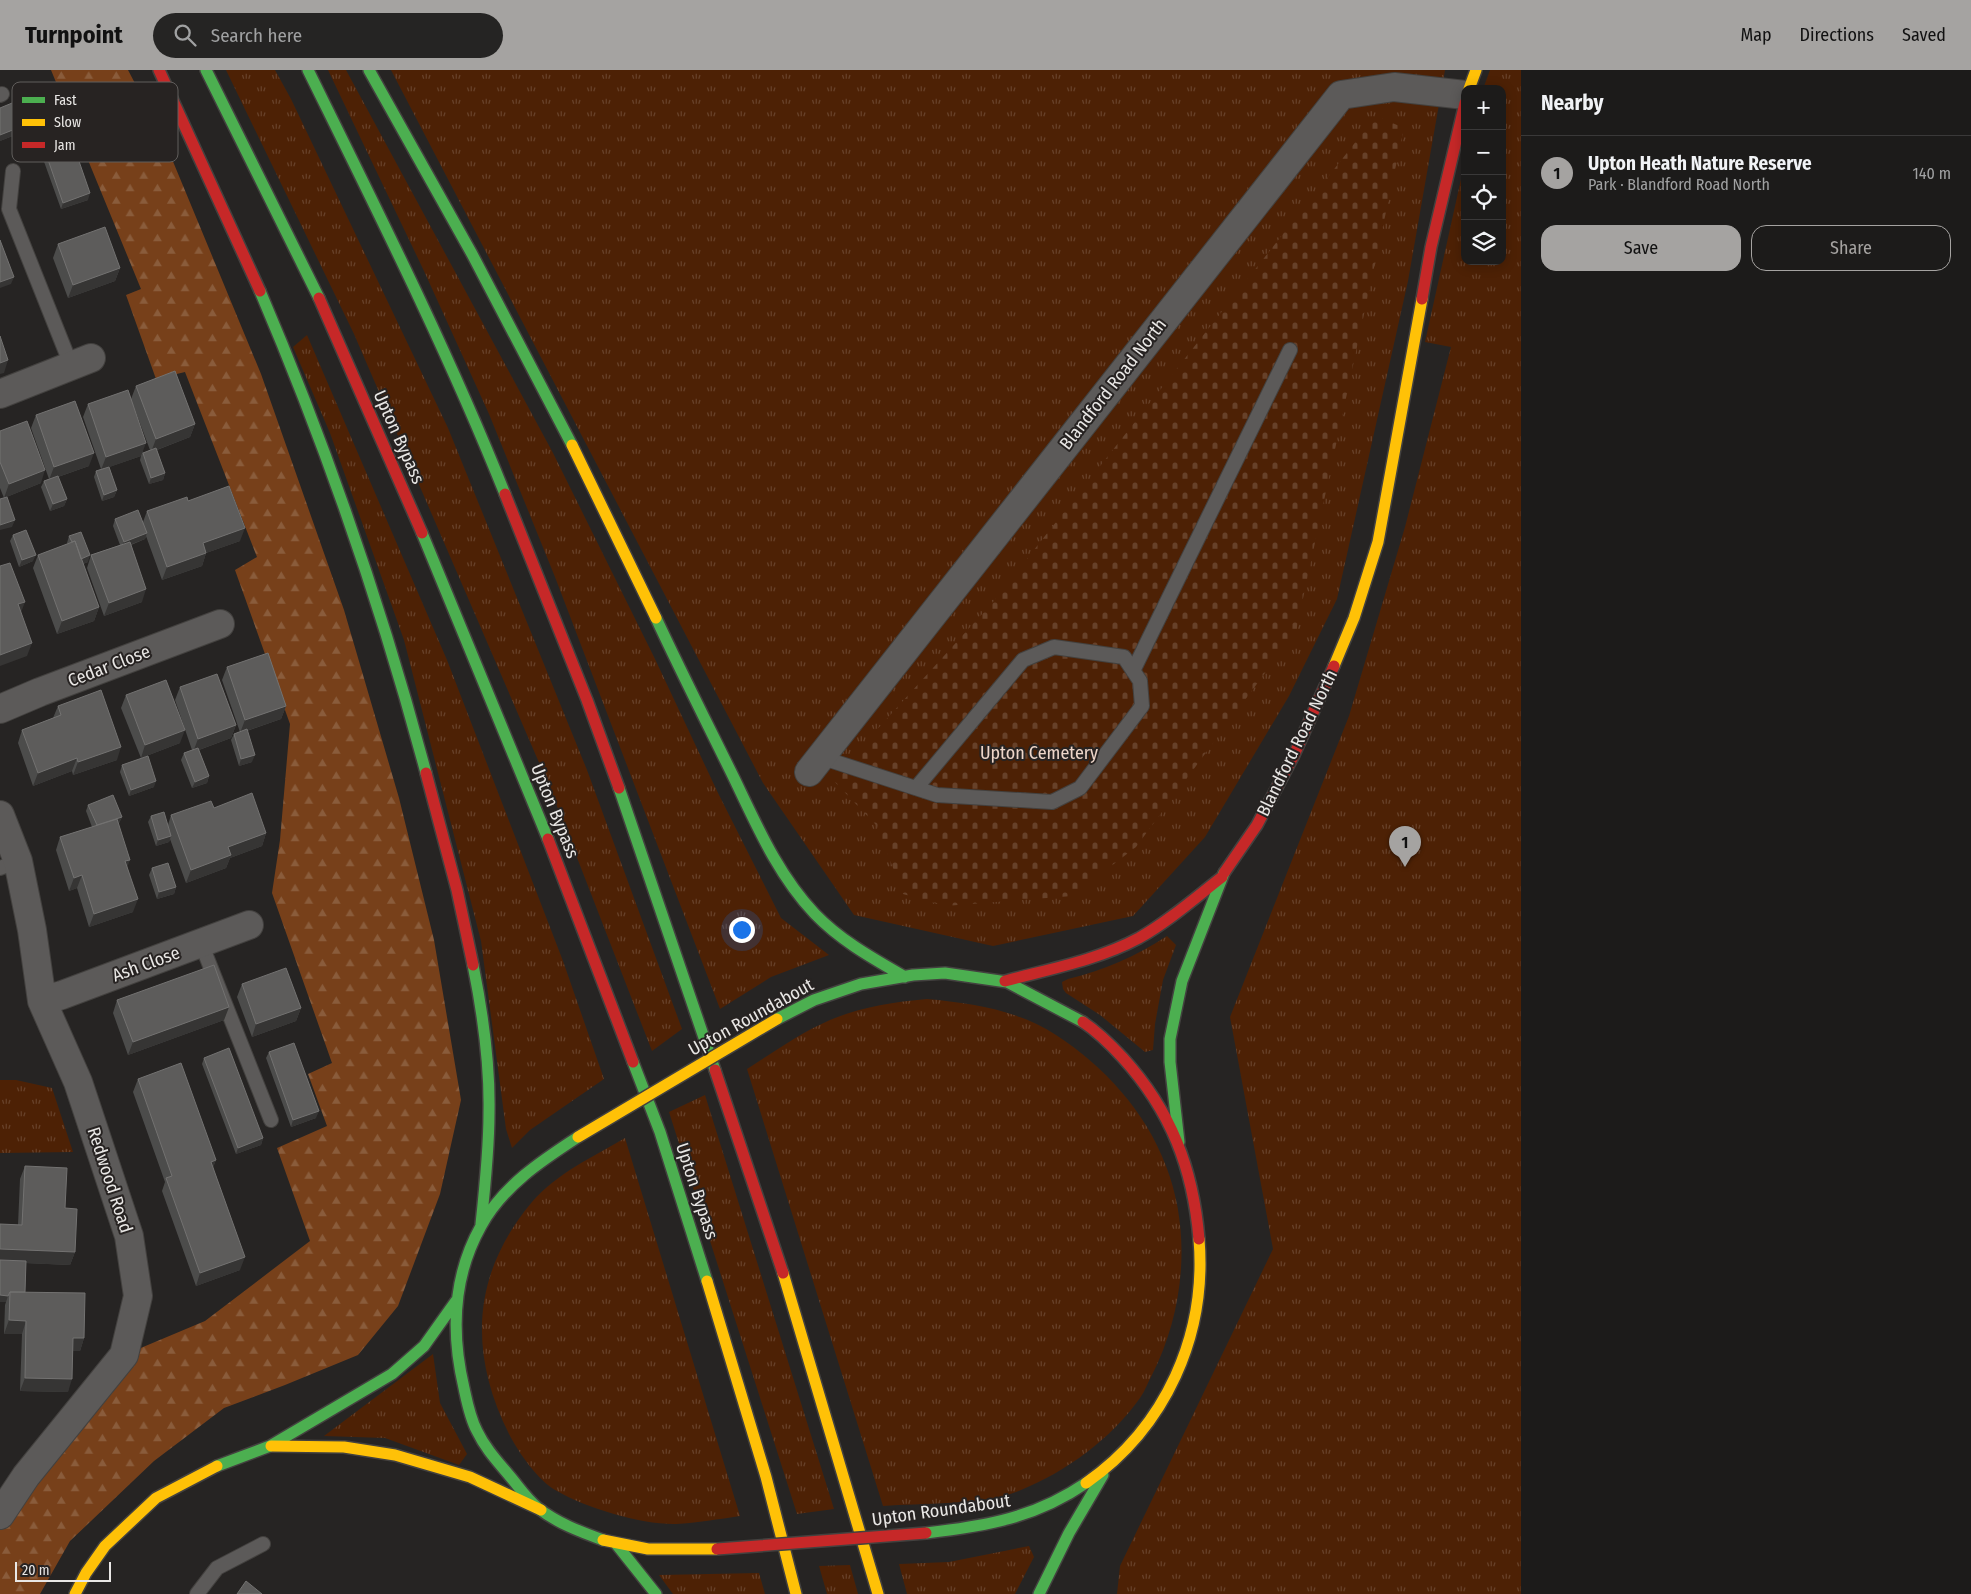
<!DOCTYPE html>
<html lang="en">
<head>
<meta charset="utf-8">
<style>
	body { margin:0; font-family:"Fira Sans Condensed",sans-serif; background:#252423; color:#f1f3f6 }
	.controls { position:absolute; right:15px; top:15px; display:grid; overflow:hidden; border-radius:10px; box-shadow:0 2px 12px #0003 }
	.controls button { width:45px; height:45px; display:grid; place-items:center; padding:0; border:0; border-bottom:1px solid #3a3939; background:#1c1b1a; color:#f1f3f6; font:25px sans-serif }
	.scale { position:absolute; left:15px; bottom:12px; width:96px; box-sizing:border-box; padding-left:5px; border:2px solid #e9e7e5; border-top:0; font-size:14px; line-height:18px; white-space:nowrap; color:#e9e7e5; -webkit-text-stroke:4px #272322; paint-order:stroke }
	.you { position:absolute; left:741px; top:859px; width:18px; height:18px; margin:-12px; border:4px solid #fff; border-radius:50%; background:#1a73e8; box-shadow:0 0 0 8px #1a73e833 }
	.badge { display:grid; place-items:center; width:32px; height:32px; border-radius:50%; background:#a5a3a1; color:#111; font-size:16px; font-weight:700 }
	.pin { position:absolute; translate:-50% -41px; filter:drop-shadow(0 1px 2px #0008) }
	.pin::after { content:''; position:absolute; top:26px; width:18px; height:15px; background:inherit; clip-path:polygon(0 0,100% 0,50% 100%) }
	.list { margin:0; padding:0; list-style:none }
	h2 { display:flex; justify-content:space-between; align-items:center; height:65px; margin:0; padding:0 20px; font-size:21px }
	h2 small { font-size:16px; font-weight:400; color:#a0a1a2 }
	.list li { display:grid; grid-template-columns:32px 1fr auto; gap:15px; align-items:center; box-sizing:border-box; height:75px; padding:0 20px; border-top:1px solid #3a3939 }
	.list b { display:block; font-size:19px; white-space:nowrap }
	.list p { margin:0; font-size:16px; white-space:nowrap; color:#a0a1a2 }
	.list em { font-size:16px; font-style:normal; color:#a0a1a2 }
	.actions { display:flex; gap:10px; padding:15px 20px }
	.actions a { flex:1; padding:11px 0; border:1px solid #a5a3a1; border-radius:15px; text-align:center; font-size:18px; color:#a5a3a1 }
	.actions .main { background:#a5a3a1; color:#111 }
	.icon { flex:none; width:28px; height:28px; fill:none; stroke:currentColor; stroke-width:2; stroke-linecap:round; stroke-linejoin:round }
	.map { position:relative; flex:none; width:1521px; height:1524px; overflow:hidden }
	header { display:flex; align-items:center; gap:30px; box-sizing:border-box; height:70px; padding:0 25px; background:#a5a3a1; color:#111 }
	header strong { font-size:24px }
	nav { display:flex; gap:28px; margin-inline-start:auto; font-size:18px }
	.search { width:350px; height:45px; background:#252423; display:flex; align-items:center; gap:12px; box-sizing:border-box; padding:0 18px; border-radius:28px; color:#a0a1a2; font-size:19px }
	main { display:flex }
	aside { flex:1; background:#1c1b1a }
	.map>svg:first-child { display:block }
	.grass { fill:url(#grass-tufts) }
	.forest { fill:url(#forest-firs) }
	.cemetery { fill:url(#cemetery-stones) }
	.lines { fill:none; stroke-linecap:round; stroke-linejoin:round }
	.lane-casing { stroke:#43413f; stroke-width:16 }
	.street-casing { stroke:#43413f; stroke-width:30 }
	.fast-casing { stroke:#43413f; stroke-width:14 }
	.slow-casing { stroke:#43413f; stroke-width:14 }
	.jam-casing { stroke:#43413f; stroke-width:14 }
	.lane { stroke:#5c5a59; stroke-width:14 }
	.street { stroke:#5c5a59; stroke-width:28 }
	.fast { stroke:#4caf50; stroke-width:11 }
	.slow { stroke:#ffc107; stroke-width:11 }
	.jam { stroke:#c62828; stroke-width:11 }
	.slow-bridge-casing { stroke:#43413f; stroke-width:14; stroke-linecap:butt }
	.jam-bridge-casing { stroke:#43413f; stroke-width:14; stroke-linecap:butt }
	.slow-bridge { stroke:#ffc107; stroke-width:11 }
	.jam-bridge { stroke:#c62828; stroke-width:11 }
	.wall { fill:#4c4c4b; fill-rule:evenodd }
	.shaded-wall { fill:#363534 }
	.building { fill:#5d5c5b; stroke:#737271 }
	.labels { text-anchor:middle; stroke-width:4; stroke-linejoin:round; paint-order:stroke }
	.street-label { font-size:18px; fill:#e9e7e5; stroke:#272322 }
	.park-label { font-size:18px; fill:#eed6c9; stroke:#272322 }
	.key { fill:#272322; stroke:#615e5c; stroke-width:1 }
	.key-label { font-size:14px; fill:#e9e7e5 }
</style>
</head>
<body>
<header>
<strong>Turnpoint</strong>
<div class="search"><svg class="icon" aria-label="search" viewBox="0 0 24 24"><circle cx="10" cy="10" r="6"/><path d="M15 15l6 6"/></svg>Search here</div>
<nav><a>Map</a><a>Directions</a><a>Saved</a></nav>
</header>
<main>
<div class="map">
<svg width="1521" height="1524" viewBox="0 0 1521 1524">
	<defs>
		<pattern id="grass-tufts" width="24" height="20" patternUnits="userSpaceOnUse" patternTransform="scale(1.25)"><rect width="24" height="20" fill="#4d2105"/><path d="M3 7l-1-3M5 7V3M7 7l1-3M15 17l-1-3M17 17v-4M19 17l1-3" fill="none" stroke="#674129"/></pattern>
		<pattern id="forest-firs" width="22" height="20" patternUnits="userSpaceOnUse" patternTransform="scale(1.25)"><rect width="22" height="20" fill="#77401a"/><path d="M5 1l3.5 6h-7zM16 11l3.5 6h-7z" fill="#8a5c3b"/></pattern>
		<pattern id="cemetery-stones" width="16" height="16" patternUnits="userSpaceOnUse" patternTransform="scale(1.25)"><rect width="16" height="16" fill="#4d2105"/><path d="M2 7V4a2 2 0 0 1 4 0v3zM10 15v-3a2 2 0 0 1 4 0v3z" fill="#674129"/></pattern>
	</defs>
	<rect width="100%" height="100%" fill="#262423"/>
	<!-- grass -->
	<path class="grass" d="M226,0H275L291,29L448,358L587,700L682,959L652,981L550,718L354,264Z
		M328,0H346L553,383L655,589L718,723L781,848L829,885L771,907L720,939L555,507L489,344L424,201Z
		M391,0H1445L1408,211L1337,529L1289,626L1205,767L1133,846L993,876L854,845L763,713Z
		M1490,0H1521V1524H1117L1120,1496L1273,1179L1230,947L1349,646L1405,457L1451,277L1425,272L1465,91V191H1502V19H1483Z
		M307,265L447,590L563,891L604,1009L530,1060L512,1078L506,1059L481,871L404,570L330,363L293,277Z
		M1167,866L1176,875L1163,910L1155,954L1153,980L1145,982L1100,945L1066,923L1063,919L1062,912L1068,909C1104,900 1135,887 1167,866Z
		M927,929C971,933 1018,940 1056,965C1104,996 1146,1042 1166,1096C1192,1163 1184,1242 1152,1305C1148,1312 1145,1321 1140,1328C1111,1369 1067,1401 1021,1420C986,1435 922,1433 883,1436L747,999C774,982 800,963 830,950C861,937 893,932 927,929Z
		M0,1010H16L52,1018L73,1082L0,1083Z
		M705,1025L834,1439L797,1444L669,1042Z
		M625,1068L740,1446C719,1449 697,1453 676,1454C643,1455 586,1438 557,1421C538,1411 519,1383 509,1364C468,1282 472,1203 532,1132C557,1103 593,1087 625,1068Z
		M433,1284L440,1333L467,1384L459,1395L385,1368L324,1366Z
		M1029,1476L1034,1487L1015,1524H907L899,1494L949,1492Z
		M850,1495L858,1524H827L819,1496Z
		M759,1503L765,1524H673L659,1505Z"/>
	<!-- forest -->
	<path class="forest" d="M51,0H128L162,65L261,304L344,540L399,728L434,870L461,1030L440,1124L398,1236L358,1285L285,1315L224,1338L154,1391L70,1471L40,1524H0V1445L124,1285L205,1251L310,1171L277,1078L327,1056L308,1004L332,993L272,823L280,770L290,654L235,500L257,487L185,302L156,309L126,225L141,219Z"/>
	<!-- cemetery -->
	<path class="cemetery" d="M1376,46L1404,58L1296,561L1136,777L1072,826L945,836L903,824L877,756L832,709L993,532Z"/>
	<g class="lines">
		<defs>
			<path id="lane" d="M0,25L2,24
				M13,101L9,139L71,295
				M1133,601L1290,280
				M820,687L937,725L1052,732L1080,718L1142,636L1140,611L1124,587L1054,577L1023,590L916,718
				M0,798L18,791
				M201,873L271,1050
				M197,1524L217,1498L263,1474"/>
			<path id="street" d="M0,324L91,288
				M0,639L40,622L220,554
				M809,702L1341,25L1394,17L1465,25
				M0,745L18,791L32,860L42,931L78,1012L129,1166L138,1226L124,1285L26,1406L0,1445
				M42,931L62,925L249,855"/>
			<path id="fast" d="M206,0L319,228
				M308,0C377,140 447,279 505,424
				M369,0L472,184L572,375
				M260,221C327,378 382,538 426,703
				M422,463L548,769
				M656,548C681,602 708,655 734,708C757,756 778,805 815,844C841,871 874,889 905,907
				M619,718L715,1000
				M473,895C483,944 490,994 489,1043C489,1080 485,1117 481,1154
				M777,949L814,930L861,914L913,905L945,903L1007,912L1083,952
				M633,992L660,1062L707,1211
				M578,1067C541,1091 503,1116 481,1156C453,1206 451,1263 464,1318C467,1332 470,1348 477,1361C486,1380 500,1394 513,1410C521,1420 528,1430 538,1438C557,1453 581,1462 603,1470
				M1179,1072L1170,992V969L1182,911L1224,803
				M217,1396L270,1376L392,1304L424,1276L456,1231
				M926,1463C986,1456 1035,1448 1086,1413
				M617,1475L656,1524
				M1039,1524L1069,1463L1103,1405"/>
			<path id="slow" d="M1469,19L1476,0
				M572,375L656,548
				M1334,596L1354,548L1378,472L1422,229
				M783,1203L878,1524
				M707,1211L766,1407L796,1524
				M271,1376L344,1377L395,1385L470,1407L541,1440
				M1086,1413C1166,1357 1207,1265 1199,1169
				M603,1470L648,1479H717
				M75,1524L86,1503L105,1476L156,1428L217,1396"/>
			<path id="jam" d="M159,0L260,221
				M319,228L422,463
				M1422,229L1431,177L1465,33
				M505,424L587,630L619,718
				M426,703L457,820L473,895
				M548,769L633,992
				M1224,803L1257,755L1294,685L1334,596
				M1005,911C1050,899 1098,890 1139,868C1169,851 1195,828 1222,807
				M1083,952C1098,962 1111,975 1123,988C1171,1041 1193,1098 1199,1169
				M715,1000L783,1203"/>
		</defs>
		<!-- lane casing -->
		<use href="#lane" class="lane-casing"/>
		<!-- street casing -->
		<use href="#street" class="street-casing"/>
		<!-- fast casing -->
		<use href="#fast" class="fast-casing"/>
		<!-- slow casing -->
		<use href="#slow" class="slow-casing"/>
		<!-- jam casing -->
		<use href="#jam" class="jam-casing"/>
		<!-- lane -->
		<use href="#lane" class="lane"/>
		<!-- street -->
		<use href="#street" class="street"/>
		<!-- fast -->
		<use href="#fast" class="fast"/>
		<!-- slow -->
		<use href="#slow" class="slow"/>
		<!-- jam -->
		<use href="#jam" class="jam"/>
		<defs>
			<path id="slow-bridge" d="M578,1067L777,949"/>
			<path id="jam-bridge" d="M717,1479L926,1463"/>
		</defs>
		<!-- slow-bridge casing -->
		<use href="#slow-bridge" class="slow-bridge-casing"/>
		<!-- jam-bridge casing -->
		<use href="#jam-bridge" class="jam-bridge-casing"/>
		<!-- slow-bridge -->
		<use href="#slow-bridge" class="slow-bridge"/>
		<!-- jam-bridge -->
		<use href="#jam-bridge" class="jam-bridge"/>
	</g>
	<!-- wall -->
	<path class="wall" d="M0,38L59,47L88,130L61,139L33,61L35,57L0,71Z
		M58,174L120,198L115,211L68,228L53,188Z
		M136,316L195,354L190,367L157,380L165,403L163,410L149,414L140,390L141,386L109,397L117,420L114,427L102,431L94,407L96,401L101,399L83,347L88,334L131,329ZM132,332L150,380L143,383Z
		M36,345L89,396L58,407L67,429L64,436L50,441L41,417L44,411L49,409L31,358Z
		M0,361L41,413L4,428L0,418Z
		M188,431L240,471L206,483L202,496L162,510L146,466L145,469L131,475L142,532L104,546L87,498L91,485L120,475L113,456L115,449L143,452L147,441Z
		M13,465L33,491L19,497L10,471Z
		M69,466L88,492L83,494L99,537L94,551L57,564L33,498L38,485L68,474L67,473Z
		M227,597L286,636L281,649L247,661L252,692L239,696L231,670L234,664L240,662L222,610Z
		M180,617L236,655L231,668L199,680L209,706L207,713L192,718L181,690L184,683L192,680L175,630Z
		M126,625L180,673L141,688L121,638Z
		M58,636L117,690L73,705L72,701L33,716L18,673L22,660L53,648Z
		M122,695L154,717L129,726L120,702Z
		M88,735L122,747L119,753L118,754L127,797L133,842L89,857L77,818L69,821L56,780L60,767L92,757L86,741Z
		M214,738L266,763L262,776L230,788L226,798L186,813L170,769L169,772L156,776L148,752L151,746L168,755L171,745Z
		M152,798L176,817L174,824L157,829L149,805Z
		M242,914L301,938L296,951L252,967L237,927Z
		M117,930L229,937L224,950L128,985L113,943Z
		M269,982L316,1048L291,1057L266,988Z
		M204,988L263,1068L261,1075L236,1084L202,994Z
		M138,1009L216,1090L213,1097L240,1200L196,1216L162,1121L165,1112L133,1022Z
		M25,1096L65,1138L75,1182L70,1195L26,1193L25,1222L84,1268L80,1281H73L68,1322L20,1321L22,1264H4L5,1235L6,1232H0V1154L18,1155L20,1109Z"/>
	<!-- shaded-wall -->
	<path class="shaded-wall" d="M61,41L59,48L36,55L35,57L0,71V65Z
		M90,123L88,130L61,139L63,133Z
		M120,198L115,211L68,228L73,215Z
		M14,207L11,214L0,218V212Z
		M8,290L4,303L0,304V293Z
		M195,354L190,367L151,382L156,369Z
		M146,373L141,386L101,400L106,387Z
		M94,383L89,396L49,410L54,397Z
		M45,400L41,413L4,428L9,414Z
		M165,403L163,410L149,414L151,408Z
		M117,420L114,427L102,431L104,425Z
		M67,429L64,436L50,441L53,434Z
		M15,450L12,457L0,460V455Z
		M245,458L240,471L206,483L202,496L162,510L167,497L203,473Z
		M147,463L145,469L121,478L124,472Z
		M36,485L33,491L19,497L22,490Z
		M90,485L88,492L77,496L79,490Z
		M146,519L142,532L104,546L109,533Z
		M25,532L20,545L18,534Z
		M99,537L94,551L57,564L62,551Z
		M32,573L27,586L0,596V585Z
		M286,636L281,649L240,663L245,650Z
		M236,655L231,668L193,682L198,669Z
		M185,660L180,673L141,688L145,675Z
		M121,677L117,690L73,705L78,692Z
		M255,685L252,692L239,696L241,689Z
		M77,688L72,701L33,716L38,703Z
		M209,706L207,713L192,718L195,712Z
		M156,711L154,717L129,726L131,720Z
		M122,747L119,753L95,763L97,756Z
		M266,763L262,776L230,788L226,798L186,813L191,800L228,777Z
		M171,766L169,772L156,776L158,770Z
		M130,790L125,803V791Z
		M82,805L77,818L69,821L74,808Z
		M176,817L174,824L157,829L159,822Z
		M138,829L133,842L89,857L94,844Z
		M229,937L224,950L128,985L133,972Z
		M301,938L296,951L252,967L256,954Z
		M319,1041L316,1048L291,1057L293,1050Z
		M263,1068L261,1075L236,1084L238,1078Z
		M216,1090L211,1103V1092Z
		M0,1179L75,1182L70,1195L0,1192Z
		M245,1187L240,1200L196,1216L200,1203Z
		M0,1225L8,1226L6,1232H0Z
		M9,1250L26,1251L22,1264H4Z
		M73,1268H84L80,1281H68Z
		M25,1308L72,1309L68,1322L20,1321Z"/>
	<!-- building -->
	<path class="building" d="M51,17L61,41L0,65V38Z
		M63,45L90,123L63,133L36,55Z
		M105,157L120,198L73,215L58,174Z
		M0,170L14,207L0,212Z
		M0,266L8,290L0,293Z
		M175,301L195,354L156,369L136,316Z
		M128,320L146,373L106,387L88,334Z
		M75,331L94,383L54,397L36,345Z
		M27,351L45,400L9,414L0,392V361Z
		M156,378L165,403L151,408L143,383Z
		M109,397L117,420L104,425L96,401Z
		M58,406L67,429L53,434L44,411Z
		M229,416L245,458L203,473L206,483L167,497L147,441L187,427L188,431Z
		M7,427L15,450L0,455V429Z
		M138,440L147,463L124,472L115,449Z
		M26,460L36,485L22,490L13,465Z
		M81,462L90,485L81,489L75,471L72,472L69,466Z
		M75,471L99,537L62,551L38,485Z
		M130,472L146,519L109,533L91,485Z
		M10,493L25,532L18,534L32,573L0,585V496Z
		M268,583L286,636L245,650L227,597Z
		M217,604L236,655L198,669L180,617Z
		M166,610L185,660L145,675L126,625Z
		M101,620L121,677L78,692L77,688L38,703L22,660L61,645L58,636Z
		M247,659L255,685L241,689L234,664Z
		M198,678L209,706L195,712L184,683Z
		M148,686L156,711L131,720L122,695Z
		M252,723L266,763L228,777L231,785L191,800L171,745L211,731L214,738Z
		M113,725L122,747L97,755L88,735Z
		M164,742L171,766L158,770L151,746Z
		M117,749L130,790L125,791L138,829L94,844L82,805L74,808L60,767Z
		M168,793L176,817L159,822L152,798Z
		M214,895L229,937L133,972L117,930Z
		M286,898L301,938L256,954L242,914Z
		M294,973L319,1041L293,1050L269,982Z
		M229,978L263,1068L238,1078L204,988Z
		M181,993L216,1090L211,1092L245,1187L200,1203L166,1108L172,1106L138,1009Z
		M25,1096L67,1098L65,1138L77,1139L75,1182L0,1179V1154L22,1155Z
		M0,1190L26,1191L25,1222H10L8,1226L0,1225Z
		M10,1222L85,1223L84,1268H73L72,1309L25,1308L26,1251L9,1250Z
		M246,1511L262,1524H237Z"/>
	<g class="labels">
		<!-- street labels -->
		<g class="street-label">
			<text transform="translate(1113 314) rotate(-52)" y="6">Blandford Road North</text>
			<text transform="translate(399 367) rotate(66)" y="6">Upton Bypass</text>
			<text transform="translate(109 596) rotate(-21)" y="6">Cedar Close</text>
			<text transform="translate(1297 673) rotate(-64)" y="6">Blandford Road North</text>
			<text transform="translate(555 741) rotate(68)" y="6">Upton Bypass</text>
			<text transform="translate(146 894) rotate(-20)" y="6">Ash Close</text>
			<text transform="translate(751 947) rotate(-29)" y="6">Upton Roundabout</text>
			<text transform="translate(110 1110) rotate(72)" y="6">Redwood Road</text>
			<text transform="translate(697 1121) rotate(72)" y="6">Upton Bypass</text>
			<text transform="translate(941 1440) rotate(-8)" y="6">Upton Roundabout</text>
		</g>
		<!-- park labels -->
		<g class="park-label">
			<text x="1039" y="689">Upton Cemetery</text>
		</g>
	</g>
	<!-- legend -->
	<rect x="12" y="12" width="166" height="80" rx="8" class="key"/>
	<rect x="22" y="27" width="23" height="6" fill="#4caf50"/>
	<rect x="22" y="49" width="23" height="7" fill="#ffc107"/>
	<rect x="22" y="72" width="23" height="6" fill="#c62828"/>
	<g class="key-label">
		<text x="54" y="35">Fast</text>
		<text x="54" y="57">Slow</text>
		<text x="54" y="80">Jam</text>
	</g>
</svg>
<div class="controls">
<button>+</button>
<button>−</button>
<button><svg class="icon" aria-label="locate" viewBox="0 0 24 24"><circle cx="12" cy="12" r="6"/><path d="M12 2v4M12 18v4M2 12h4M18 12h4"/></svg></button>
<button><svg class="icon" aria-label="layers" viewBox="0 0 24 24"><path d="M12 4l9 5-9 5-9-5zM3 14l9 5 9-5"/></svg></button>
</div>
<div class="scale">20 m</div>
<div class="you"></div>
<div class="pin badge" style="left:1405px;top:797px">1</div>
</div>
<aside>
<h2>Nearby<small></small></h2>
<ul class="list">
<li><span class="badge">1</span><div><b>Upton Heath Nature Reserve</b><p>Park · Blandford Road North</p></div><em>140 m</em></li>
</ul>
<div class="actions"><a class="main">Save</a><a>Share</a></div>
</aside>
</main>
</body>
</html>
